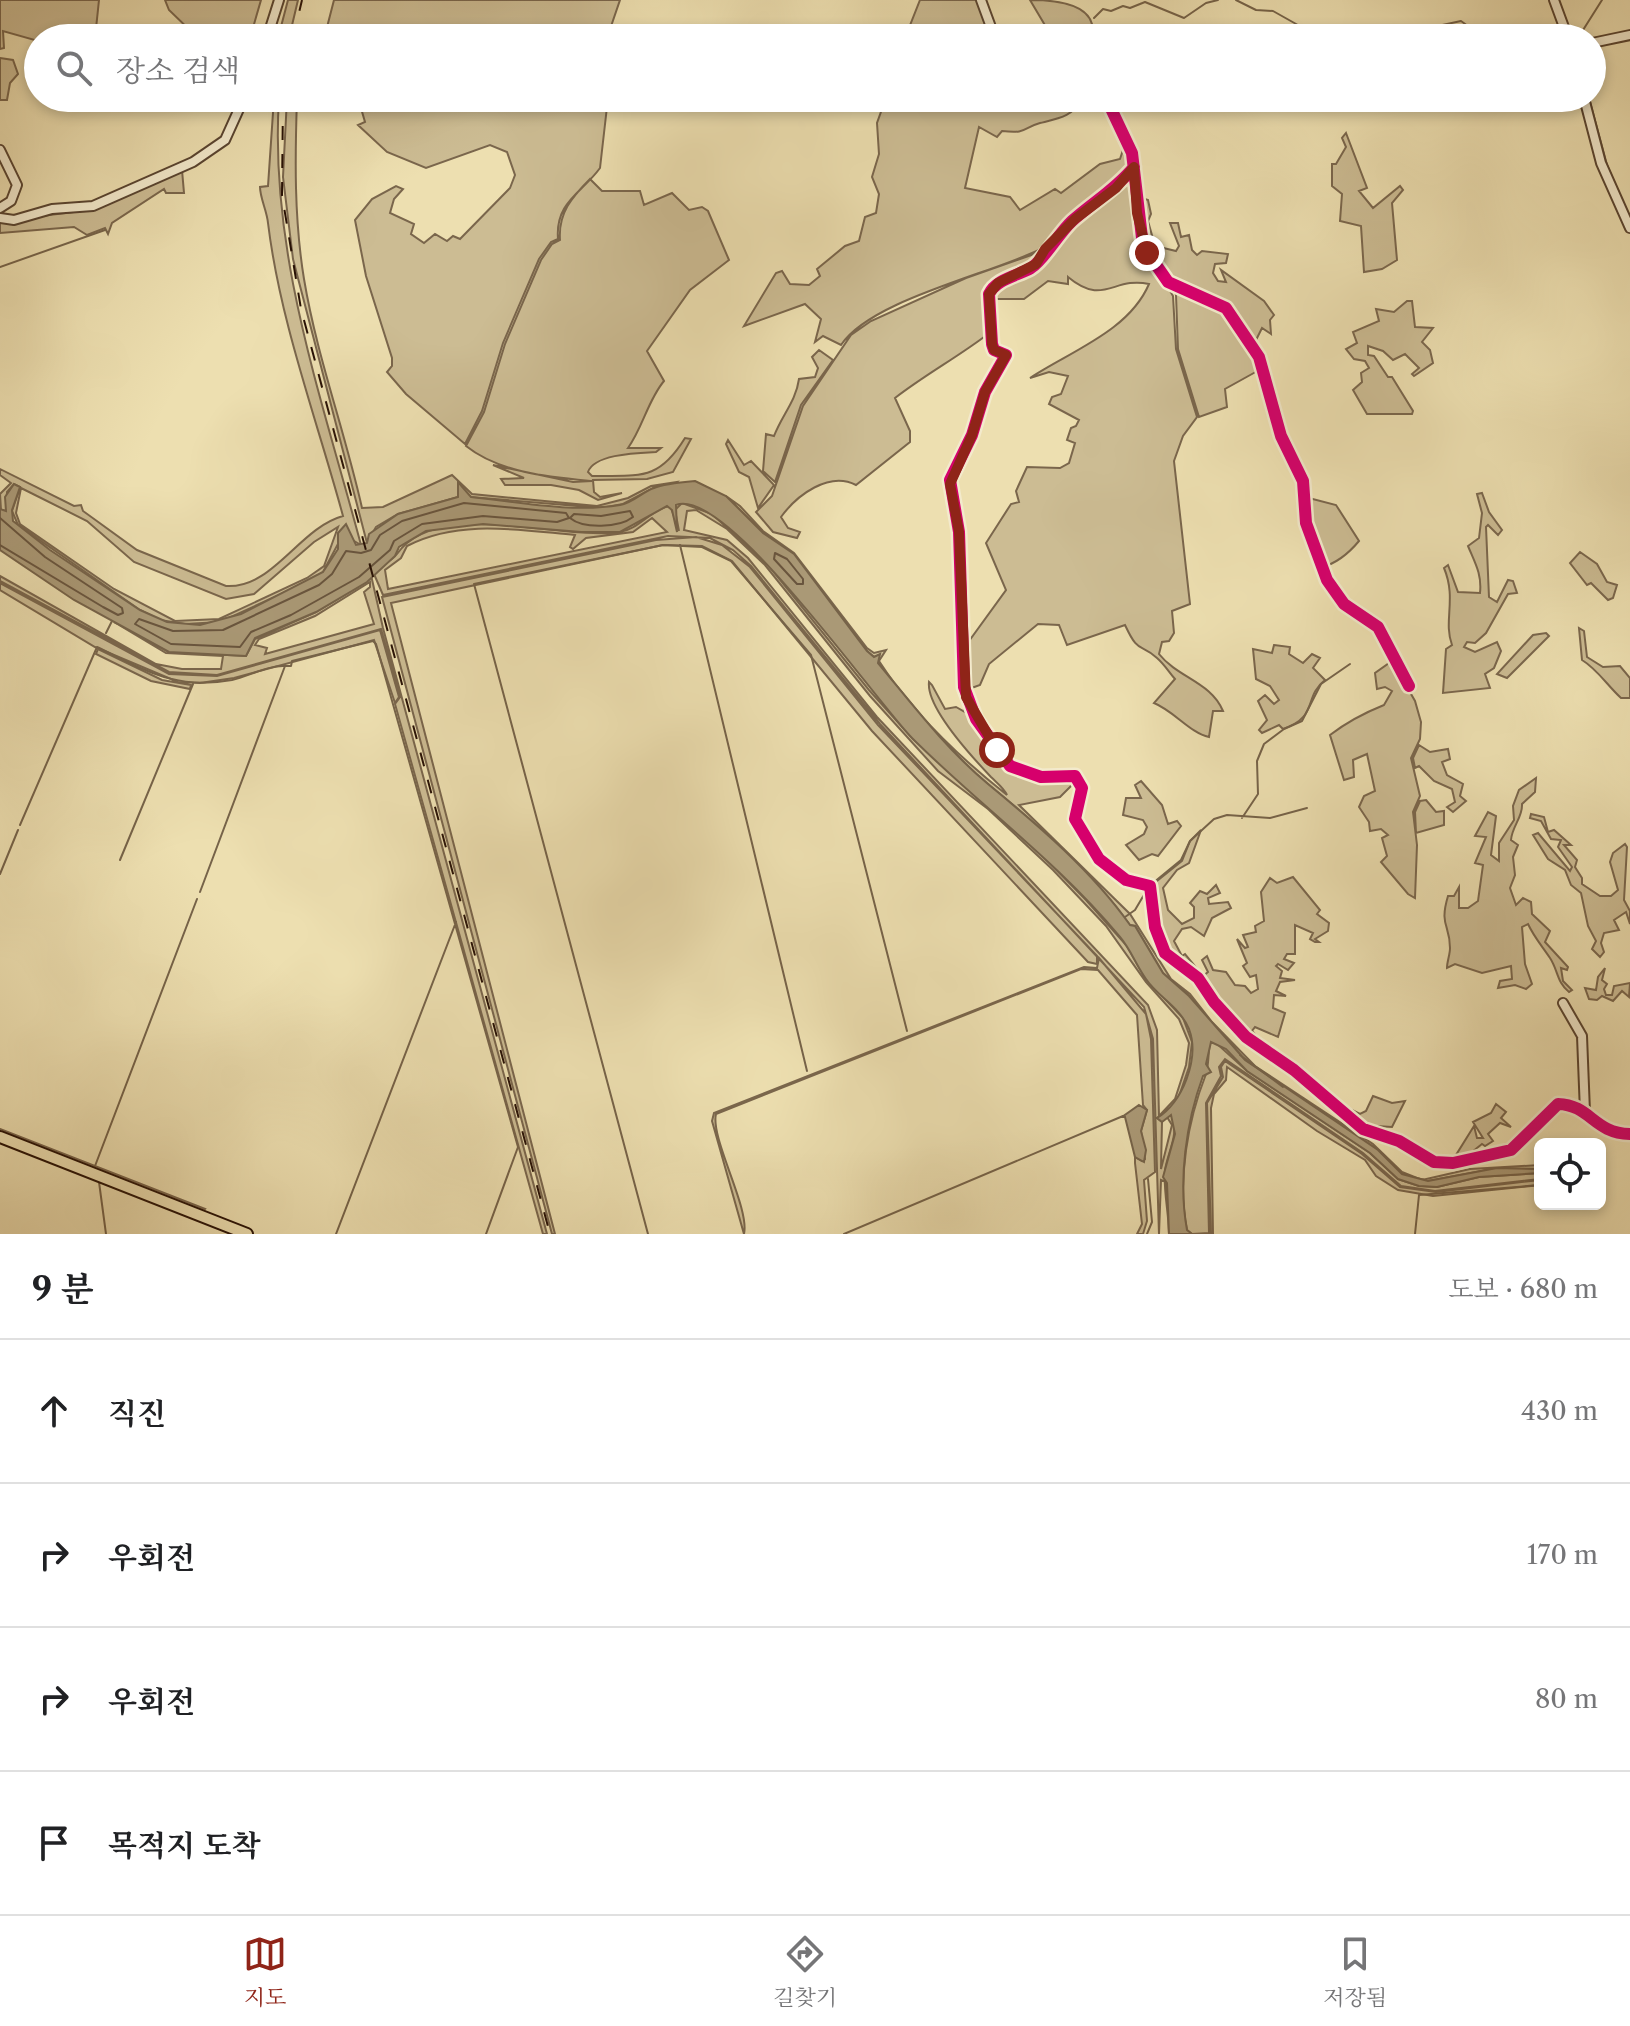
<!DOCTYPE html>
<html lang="ko">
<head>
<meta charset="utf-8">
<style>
	body { margin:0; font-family:"Libre Caslon Text","Noto Serif KR",serif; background:#f2f2f2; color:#202124 }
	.controls { position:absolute; right:24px; bottom:24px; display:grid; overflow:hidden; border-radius:12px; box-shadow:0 4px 12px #0003 }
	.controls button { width:72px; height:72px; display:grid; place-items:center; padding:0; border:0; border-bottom:2px solid #e0e0e0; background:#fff; color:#202124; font:40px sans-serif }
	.stop { position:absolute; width:24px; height:24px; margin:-18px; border:6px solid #8f2418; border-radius:50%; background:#fff }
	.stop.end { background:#8f2418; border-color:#fff; box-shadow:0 2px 8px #0008 }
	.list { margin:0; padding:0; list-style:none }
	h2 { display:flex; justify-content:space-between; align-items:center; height:104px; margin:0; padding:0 32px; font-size:34px }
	h2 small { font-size:26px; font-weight:400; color:#757577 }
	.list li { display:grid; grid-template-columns:52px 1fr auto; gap:24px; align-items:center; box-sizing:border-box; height:144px; padding:0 32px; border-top:2px solid #e0e0e0 }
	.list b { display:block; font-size:30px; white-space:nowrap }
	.list em { font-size:26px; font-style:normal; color:#757577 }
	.icon { flex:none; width:44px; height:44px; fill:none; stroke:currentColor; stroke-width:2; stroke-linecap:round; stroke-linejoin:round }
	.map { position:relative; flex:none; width:1630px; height:1234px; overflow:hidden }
	.search { position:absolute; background:#fff; box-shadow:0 4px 12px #0003; left:24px; right:24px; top:24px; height:88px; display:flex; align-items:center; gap:20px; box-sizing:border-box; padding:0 28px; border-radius:44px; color:#757577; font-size:30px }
	.sheet { height:680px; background:#fff }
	nav { display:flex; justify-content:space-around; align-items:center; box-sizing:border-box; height:112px; border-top:2px solid #e0e0e0; background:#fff; font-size:22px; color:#757577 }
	nav a { display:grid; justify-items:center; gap:4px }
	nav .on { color:#8f2418 }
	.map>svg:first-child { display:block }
	.green { fill:#ccbc93; stroke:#7a664c; stroke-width:2; fill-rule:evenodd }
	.water { fill:#aa9976; stroke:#766349; stroke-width:2 }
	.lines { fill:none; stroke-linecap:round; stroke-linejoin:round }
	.shore { stroke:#69553e; stroke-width:2 }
	.stream { stroke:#766349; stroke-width:2 }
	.minor-casing { stroke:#594430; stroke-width:12 }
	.major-casing { stroke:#281105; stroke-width:14 }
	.minor { stroke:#f3eacc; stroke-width:8 }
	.major { stroke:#eddfb0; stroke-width:10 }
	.rail { stroke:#281105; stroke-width:2; stroke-dasharray:14 14; stroke-linecap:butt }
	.cycleway-casing { stroke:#f3eacc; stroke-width:17 }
	.cycleway { stroke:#d6006c; stroke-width:12 }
	.route { stroke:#8f2418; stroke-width:10 }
</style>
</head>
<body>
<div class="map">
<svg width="1630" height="1234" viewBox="0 0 1630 1234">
	<rect width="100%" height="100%" fill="#eddfb0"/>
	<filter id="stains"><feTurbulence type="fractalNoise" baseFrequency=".0025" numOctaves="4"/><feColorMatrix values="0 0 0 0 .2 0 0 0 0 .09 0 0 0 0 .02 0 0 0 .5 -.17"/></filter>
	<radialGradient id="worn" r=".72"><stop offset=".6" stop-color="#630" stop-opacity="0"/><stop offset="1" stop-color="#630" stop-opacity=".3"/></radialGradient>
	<!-- green -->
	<path class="green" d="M0,0H99L95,38H38V41L3,31L4,48L0,49Z
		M165,0H261L250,38H198L169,10Z
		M288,0H298L289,38H278Z
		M334,0H620L607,38H328L325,35Z
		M920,0H979L993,38H905Z
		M1030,0C1049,0 1086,2 1092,24L1084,32L1074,29L1052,37Z
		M0,58L13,60L18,74L10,83L7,100H0Z
		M274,98H279C269,253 322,398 361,545L354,541L338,544L323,572L301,585L220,622L185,624L160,620L140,610L18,525L12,511L20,487L14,484L7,492L6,511L1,510L0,494L11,483L0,475V469L74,506L81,505L83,511L137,550L226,586C273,589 299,528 343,516C317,420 280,322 268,223C267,211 260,198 260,187L268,186ZM21,488L87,521L134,562L226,599L254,594L314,542L338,527L324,566L307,578L219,619L175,621L114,589L20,524L16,513Z
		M287,98H297C295,157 294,218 304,279C317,357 344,428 362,508L383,507L452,475L472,494L597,506L628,498L651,486L677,482L675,484L657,486L623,504L601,508L470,497L458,483V497L398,514L376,527L367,543L293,259L283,177Z
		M358,98H608L600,168C582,193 555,202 558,239L551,242L539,259L503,343L482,411L465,444L406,394L387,372L392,366V358L366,276L355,220L372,199L396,186L403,189L394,199L390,213L414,224L411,234L424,243L435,234L447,241L453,236L460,239L510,188L515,175L507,152L490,145L426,168L387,152L358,125L365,122Z
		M886,98H1084C1071,117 1061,118 1040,123C1022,128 1028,134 1002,131L997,137L979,127L965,188L1010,197L1020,210L1055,189L1061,193L1100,164L1120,159L1126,141L1130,153L1129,170C1108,190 1067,236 1043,248C992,274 872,299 841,345L823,336L815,342L821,319L805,304L744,326L776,273L782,271L790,284L809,285L820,276L817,269L845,246L859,241L865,217L876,213L879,194L872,177L879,154L877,123Z
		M1346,133L1367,188L1359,191L1373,208L1400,186L1403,190L1392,203L1397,260L1382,269L1364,272L1361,226L1340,221L1342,194L1332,186V164H1336L1346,147L1342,138Z
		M182,170L184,193H166L164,189L112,223L108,234L105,228L87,235L74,227L0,233V221L82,211Z
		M1132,172L1140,238L1173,296L1176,349L1197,417L1183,436L1174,461L1190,604L1172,611L1174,633L1169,641L1162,642L1159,654C1178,678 1211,682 1223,711H1213L1209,737C1190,733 1174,711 1154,703L1175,679C1169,672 1164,664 1157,658C1139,642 1139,655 1125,625L1067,645L1059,625L1038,624L989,664L980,685L966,690L964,648L1006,590L986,543L1011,504L1019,502L1016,491L1027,467L1060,468L1069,463L1075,443L1067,440L1071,428L1076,426L1079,420L1049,404L1052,397L1061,394L1068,376L1049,372L1030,378C1071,351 1129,331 1149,284C1113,276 1104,307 1068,277V284L1048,281L1024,299H993L987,303L993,288L1029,271L1066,229L1104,201Z
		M590,179L602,191H640L644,205L672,193L689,210L702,207L708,211L729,260L690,290L647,351L664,381C648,400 643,427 628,448H661L656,452C637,453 594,454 588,472L592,476C639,475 658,482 685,438L691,439L673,472L647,479L593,480L594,492L600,497L622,493L598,500L579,490L551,485H505L501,479L524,478L493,465L573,482L592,481C550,477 500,473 466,446L484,412L505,344L541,260L552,244L560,240C558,213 572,197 590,179Z
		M1136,196L1148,200L1151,214L1148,221L1155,246L1176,251L1179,246L1170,223H1178L1181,237L1189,235L1192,250L1197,255L1202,251L1228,254L1226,263L1215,264L1213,273L1218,281L1226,282L1221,270L1264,301L1274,315L1270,320L1271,334L1262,328L1256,340L1264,362L1227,307L1175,285L1148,252Z
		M1043,251L1041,259L991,287L988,334C958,357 926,374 895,398L910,431V442L856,485C829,471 797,495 781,517L788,528L800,532L797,538L773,532L756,512L772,496L803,406L851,335L871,321L966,278Z
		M1173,287L1225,309L1261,369L1225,389L1227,407L1199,417L1178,349L1176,295Z
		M1407,301H1412L1415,327L1433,328L1422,342L1430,350L1433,363L1414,376L1412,374L1419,368L1405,354L1393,360L1383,351L1368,346V355L1374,356L1388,377H1392L1413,411L1412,414H1367L1353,390L1362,382L1361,373L1369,368L1365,361L1354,359L1346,349L1357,343L1353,332L1379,321L1376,309L1394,312Z
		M819,350L833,360L801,405L775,482L763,471L766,434L774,436C782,415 796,401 799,379L815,377L818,368L812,357Z
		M728,440L744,465L751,461L774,485L758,508L749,477L739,472L726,444Z
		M1482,493L1489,512L1502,530L1498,535L1488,525L1486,527L1489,597L1497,602L1508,580L1513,581L1517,593L1508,594L1486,633L1475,643L1467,642L1464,647L1475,652L1497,642L1501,651L1494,668L1485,674L1490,688L1443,693L1446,649L1452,645C1443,621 1457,599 1444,568L1448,565L1458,592L1480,593C1482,574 1475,563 1468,546L1479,538L1482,513L1477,494Z
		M726,496L740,506L763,531L794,553L867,648L874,653L886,650L879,661C912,712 959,757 1007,795C1004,788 997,783 991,777C973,758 926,708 929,682L932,685L945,709L956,707L965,712L957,668L963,624L962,683L999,757L1034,777L1069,776L1075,782L1060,797L1019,805L1130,914L1171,979L1190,994L1212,1022L1255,1066L1373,1144L1402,1172L1422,1180L1470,1169L1540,1165V1169L1497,1168L1428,1181L1402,1174L1378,1150L1245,1060L1189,996L1163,973L1135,926L1130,925C1091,871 1039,826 988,784C947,750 912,704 878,663L879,655L874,657L867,651L794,554L763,533Z
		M1305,497L1336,505L1359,541C1349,553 1338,563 1322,567L1306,522Z
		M682,503L712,514L769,566L869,690L913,739L1027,840L1086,900L1127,946L1145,978L1183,1018L1192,1042L1189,1067L1177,1102L1157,1118L1162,1122L1161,1169L1172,1125L1167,1117L1171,1114C1180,1135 1168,1150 1165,1170C1163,1188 1169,1215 1169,1234L1166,1182L1161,1180L1159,1234L1153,1039L1144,1007L880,724L751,566L733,550L710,538L668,536L383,595L374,574C380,565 391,562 397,554C436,497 561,541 620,532C638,529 649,512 668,506L671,508L679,531L675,510ZM696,510L727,529L765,565L870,696L938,771L988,809L1053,870L1106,926L1146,982L1179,1019L1189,1043L1186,1065L1175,1099L1159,1116L1157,1030L1148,1005L877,717L748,558L727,540L684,530L687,511ZM652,518L667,532L388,589L385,570L401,558L407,546C459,519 519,530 575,535L570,547L573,549L586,538L633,532Z
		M696,537L722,545L750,567L878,725L1097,956V964L1088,962L872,731L732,561L702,546L663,545L391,603L555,1234H552L382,597L656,540Z
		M1580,552L1597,564L1607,582L1617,585L1613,598L1608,600L1591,583L1587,585L1570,563Z
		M371,575L383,628L547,1234H543L395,704L400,697L381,629L217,675L169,672L0,581V576L156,664L182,669H221L223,656L166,653L114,622L169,652L246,656L255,639L316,612L366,582ZM370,582V587L364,592L374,624L265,654L267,648L255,645L259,639L315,616Z
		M0,583L169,674L217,676L380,630L399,697L395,703L374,640L234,678L200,683L178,682L95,647L0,590Z
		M1579,628L1584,631L1587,657L1603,667L1620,666L1630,678V698H1621C1607,685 1597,669 1582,660Z
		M1546,633L1549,636L1507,678L1497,674L1533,635Z
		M1274,645L1290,647L1289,654L1303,663L1312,654L1320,658L1313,668L1325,680C1303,697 1319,717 1283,729L1279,725L1262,733L1259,730L1267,720L1258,701L1265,695L1274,704L1279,700L1270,686L1256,679L1253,649L1272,653Z
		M98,649L162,680L191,685L190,689L151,681L96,654Z
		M1392,661L1415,701L1421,722L1420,739L1411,758L1420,796L1413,812L1417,845L1415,898L1408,894L1381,862L1387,856L1382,838L1388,835L1381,829L1370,831L1369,822L1359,807L1364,796L1375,791L1367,754L1353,760L1354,777L1344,780L1330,735C1347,722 1364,713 1384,705L1392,691L1385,687L1377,689L1375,673Z
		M1419,745L1430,752L1448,749L1450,759L1442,762L1447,775L1463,784L1460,796L1466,801L1453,812L1447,807L1455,802L1452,789L1434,781L1419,766L1415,768L1413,758Z
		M1536,778L1535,792L1522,804C1523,817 1512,826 1511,840L1518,845L1513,857L1515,875L1510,888L1516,905L1523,898L1531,902L1532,914L1550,931L1545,942L1568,967L1567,970L1561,968L1563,981L1572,990L1569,992C1557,983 1558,970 1550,958C1542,946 1534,937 1528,924L1522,927L1525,964L1532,984L1526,989L1515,985L1498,988L1500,981L1512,979L1511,966L1482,973L1455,964L1447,968C1447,961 1450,955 1450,948C1450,924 1439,926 1448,896H1454L1459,887V908H1468L1478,901L1483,865L1475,863L1486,837L1475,836L1488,812L1496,816L1491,855L1499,861V843L1514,820L1513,806L1519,790Z
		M1141,781L1162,805L1168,824L1177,821L1181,826L1158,856L1152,854L1139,860L1126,845L1144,834L1147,827L1143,820L1123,815L1126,798H1141L1135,785Z
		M1426,800L1436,812L1444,811V825L1416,833L1415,812L1420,801Z
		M1531,814L1544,817L1548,832L1554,830L1571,845H1564L1577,860L1575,867L1582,878V884L1600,896H1611L1618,890L1610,862L1613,853L1625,844L1627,847L1624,900L1630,911V924L1626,912L1614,920L1619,930L1604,933L1601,943L1604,952L1600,957L1592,949L1596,941L1588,926L1581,893L1571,885L1565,870L1548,859L1533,835L1538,833L1570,871L1572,867L1558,847L1561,840L1551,839L1541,821L1530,818Z
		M1201,830L1189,863L1177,870L1163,888L1168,910L1182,924L1194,918V907L1190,903L1200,891L1207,894L1216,885L1220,893L1208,898L1209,904L1228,902L1231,908L1212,918L1204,936L1191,927L1182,929L1174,941L1182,956L1185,954L1203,976L1208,972L1202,960L1207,956L1213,970L1226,972L1235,985L1245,986L1251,993L1258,989L1256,975L1250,977L1243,966L1247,963L1237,939L1245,948L1248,947L1243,935L1256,932L1255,926L1264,921L1261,892L1270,878L1277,883L1293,877L1320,910L1317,914L1329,923L1328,931L1315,939L1319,942H1315L1310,939L1313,933L1295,925V954H1287L1284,959L1294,963L1288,970L1278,964L1276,966L1282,971L1280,978L1295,980L1280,982L1276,991L1286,996L1274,995L1273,1008L1285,1013L1278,1037L1255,1027L1252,1031L1260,1040L1257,1043L1218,1003L1201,979L1171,958L1161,939L1152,885L1182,861L1190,841Z
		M1099,958L1146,1014L1151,1039L1155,1172L1144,1180L1147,1221L1143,1234H1137L1142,1224L1135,1163V1157L1142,1161L1145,1159L1141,1131L1147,1110L1143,1105L1137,1015L1098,970L1081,969L716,1114C710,1138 750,1208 744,1234L712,1121L714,1113L1084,967L1097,968Z
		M1605,968L1602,980L1607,984L1604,989L1606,995H1612L1614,986L1630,983L1629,997L1622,991L1613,1001L1602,996L1597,1000L1589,999L1585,988L1596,990L1598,977Z
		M1215,1042L1247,1071L1370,1153L1398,1179L1419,1186L1437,1187L1479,1177L1540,1173V1179L1435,1191L1401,1186L1363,1153L1225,1059L1219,1067L1221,1076L1206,1103L1209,1233L1192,1234L1187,1230C1177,1179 1188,1120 1206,1074C1209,1065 1208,1052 1210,1043Z
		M1225,1061L1362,1154L1400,1187L1436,1192L1540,1180V1185L1433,1196L1398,1190L1376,1176L1365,1160L1317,1131L1227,1067L1226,1080L1214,1094L1211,1108L1213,1234H1211L1207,1103L1223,1077L1221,1067Z
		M1373,1096L1392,1103L1405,1101L1392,1127L1360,1125L1346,1114L1352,1110L1360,1114L1366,1111Z
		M1496,1104L1506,1112L1501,1118L1511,1127L1500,1123L1488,1134L1493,1141L1485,1146L1482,1144L1467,1156L1456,1155L1474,1126L1477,1138H1483L1473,1122L1491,1113Z
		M0,1129L205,1209L203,1211L0,1132Z"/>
	<!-- water -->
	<path class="water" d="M695,481L726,496L763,533L794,554L867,651L874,657L880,654L878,663C912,704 947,750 988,784C1039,826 1092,871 1130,925L1135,926L1163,973L1189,996L1245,1060L1378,1150L1402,1174L1428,1181L1497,1168L1540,1169V1173L1479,1177L1437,1187L1419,1186L1398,1179L1370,1153L1247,1071L1226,1049L1211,1042L1206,1064L1211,1072L1203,1076C1186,1122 1178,1181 1187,1230L1192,1234H1169L1167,1183L1163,1177L1175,1134L1171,1115L1162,1122L1157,1118C1182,1104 1200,1058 1189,1029C1180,1007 1158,997 1146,979C1136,965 1131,950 1120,937C1057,861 979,805 912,738C875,701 726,485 676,505L677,532L672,510L667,506L620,532H581L483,524L426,531L399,547L395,556L367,582L316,612L255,638L246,656L169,652L74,600L0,550V509L6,511L5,497L14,484L20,487L12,510L13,521L50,550L140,610L167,622L200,625L241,614L323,572L338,549V533L346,524L356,545L367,543L369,534L398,514L458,497V482L471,497C518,502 573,513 620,505C633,503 642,492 654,488C663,484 684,482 695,481Z
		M1139,1105L1147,1110L1141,1131L1146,1150L1144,1162L1135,1157L1125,1117H1122Z"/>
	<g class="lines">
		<!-- shore -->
		<path class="shore" d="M464,503L566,513L569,518L557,522L483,516L422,524L394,541L390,550L359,577L291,615L251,632L240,647L171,644L135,624L139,619L173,631L223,630L319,585L332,574L346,551L361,553L371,550L380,535L402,521Z
			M630,511L633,517C619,528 583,529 570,518L574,514L601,516Z
			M0,518L45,557L122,608L123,613L118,615L103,607L0,545
			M775,553L787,559L803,579V584H797L774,559Z"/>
		<!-- stream -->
		<path class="stream" d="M1236,0L1256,10L1273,11L1321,38
			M1563,12L1573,38
			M1094,18L1103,9L1111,11L1123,6L1130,8L1145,2L1184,18L1206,3L1218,0
			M1425,38L1433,27L1461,21L1476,32L1500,38
			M1578,38L1602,0
			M1589,98L1607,165L1623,203
			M0,267L105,230
			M680,545L807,1071
			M106,633L112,621
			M285,666H291L292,661L373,641L376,644L518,1147L486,1234
			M1242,818L1258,794L1257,761L1264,744L1284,729L1302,721L1321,684L1350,664
			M20,825L97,647C147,671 175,690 232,680C249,676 269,665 285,666L200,892
			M120,860L193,684
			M0,874L18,830
			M1153,883L1181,860L1190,841L1214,819L1227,815L1270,818L1307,808
			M1125,917L1135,910L1148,888
			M1240,1055L1283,1087
			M95,1166L197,899
			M1600,1181L1605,1178
			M99,1182L106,1234
			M336,1234L456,922
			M648,1234L474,584L663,545L702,547L731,561L811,655L907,1031
			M844,1234L1123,1116
			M1147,1234L1152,1222L1148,1179
			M1415,1234L1419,1195L1540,1185"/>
		<defs>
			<path id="minor" d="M981,0L995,38
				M1554,0L1568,38
				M267,38L279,0
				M1592,43L1630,35
				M1106,98L1132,153L1143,246L1168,282L1226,308L1259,357L1281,436L1303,481L1306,523L1327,580L1344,604L1378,627L1409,686
				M1584,98L1601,163L1630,228
				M0,150L17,185L11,201L0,208
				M1134,167C1115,190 1093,202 1072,221C1058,234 1044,260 1031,268C1017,276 996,279 989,294L992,344L994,350L1006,355L985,392L972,435L950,480L959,532L964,687L976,719L1010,766L1041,777L1075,776L1082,788L1075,819L1099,859L1126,880L1150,886L1155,927L1165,953L1198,978L1214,1002L1246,1037L1294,1070L1363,1129L1399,1141L1434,1162L1453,1163L1511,1150L1558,1104C1591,1105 1593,1133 1630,1134
				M0,218L14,220L52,209L93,206L193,162L225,140L244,98
				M1563,1003L1582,1036L1585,1112"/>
			<path id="major" d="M0,1137L247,1234"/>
		</defs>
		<!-- minor casing -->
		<use href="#minor" class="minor-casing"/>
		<!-- major casing -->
		<use href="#major" class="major-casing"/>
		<!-- minor -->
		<use href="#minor" class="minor"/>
		<!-- major -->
		<use href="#major" class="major"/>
		<!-- rail -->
		<path class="rail" d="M293,38L302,0
			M283,98L282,195L301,309L550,1234"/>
		<defs>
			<path id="cycleway" d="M1106,98L1132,153L1143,246L1168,282L1226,308L1259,357L1281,436L1303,481L1306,523L1327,580L1344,604L1378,627L1409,686
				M1134,167C1115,190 1093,202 1072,221C1058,234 1044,260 1031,268C1017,276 996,279 989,294L992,344L994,350L1006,355L985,392L972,435L950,480L959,532L964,687L976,719L1010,766L1041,777L1075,776L1082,788L1075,819L1099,859L1126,880L1150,886L1155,927L1165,953L1198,978L1214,1002L1246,1037L1294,1070L1363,1129L1399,1141L1434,1162L1453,1163L1511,1150L1558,1104C1591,1105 1593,1133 1630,1134"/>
		</defs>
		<!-- cycleway casing -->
		<use href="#cycleway" class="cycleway-casing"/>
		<!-- cycleway -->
		<use href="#cycleway" class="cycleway"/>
	</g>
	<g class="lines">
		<!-- route -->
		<path class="route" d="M997,750L966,697L959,532L950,484L972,435L985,392L1006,355L994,350L992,344L989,294L998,283L1036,264L1045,249L1075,219L1116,188L1134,167L1137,213L1147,253"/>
	</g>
	<rect width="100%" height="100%" filter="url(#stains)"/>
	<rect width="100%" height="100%" fill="url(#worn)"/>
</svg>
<div class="controls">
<button><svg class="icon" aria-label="locate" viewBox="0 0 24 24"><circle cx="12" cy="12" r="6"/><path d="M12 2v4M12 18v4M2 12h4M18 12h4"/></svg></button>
</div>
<div class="stop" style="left:997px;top:750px"></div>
<div class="stop end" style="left:1147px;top:253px"></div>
<div class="search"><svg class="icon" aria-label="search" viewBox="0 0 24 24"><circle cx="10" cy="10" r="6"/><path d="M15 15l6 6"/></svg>장소 검색</div>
</div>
<section class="sheet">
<h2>9 분<small>도보 · 680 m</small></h2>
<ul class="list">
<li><svg class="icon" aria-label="ahead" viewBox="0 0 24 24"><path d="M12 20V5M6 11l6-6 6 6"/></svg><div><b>직진</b></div><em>430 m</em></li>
<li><svg class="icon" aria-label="right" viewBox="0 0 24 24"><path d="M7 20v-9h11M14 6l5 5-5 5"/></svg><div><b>우회전</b></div><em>170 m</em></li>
<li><svg class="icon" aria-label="right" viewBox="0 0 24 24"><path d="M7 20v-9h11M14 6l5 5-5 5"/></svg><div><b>우회전</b></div><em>80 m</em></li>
<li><svg class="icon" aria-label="arrive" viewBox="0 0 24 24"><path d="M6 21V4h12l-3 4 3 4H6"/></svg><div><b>목적지 도착</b></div></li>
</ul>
</section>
<nav>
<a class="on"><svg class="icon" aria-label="map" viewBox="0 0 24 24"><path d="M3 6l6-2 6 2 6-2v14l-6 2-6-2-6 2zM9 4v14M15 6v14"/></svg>지도</a>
<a><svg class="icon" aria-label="directions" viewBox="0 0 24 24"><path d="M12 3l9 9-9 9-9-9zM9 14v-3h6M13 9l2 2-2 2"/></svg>길찾기</a>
<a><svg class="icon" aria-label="saved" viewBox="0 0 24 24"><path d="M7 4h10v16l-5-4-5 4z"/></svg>저장됨</a>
</nav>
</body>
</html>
